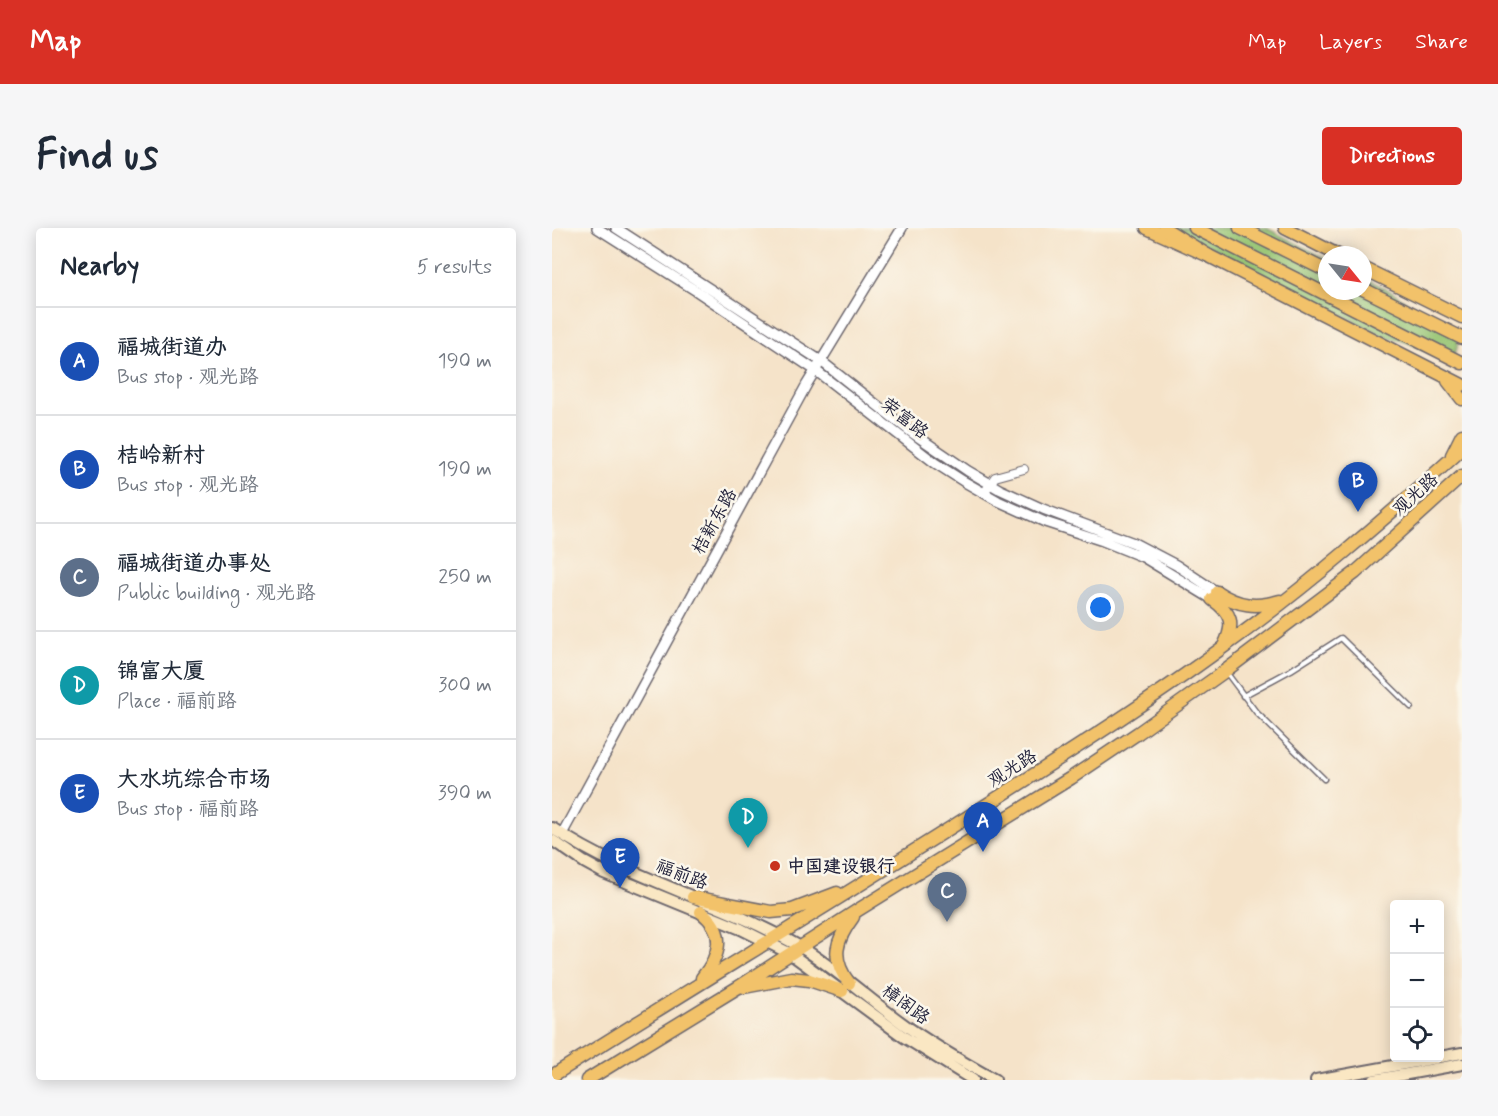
<!DOCTYPE html>
<html lang="en">
<head>
<meta charset="utf-8">
<style>
	body { margin:0; font-family:Mynerve,"LXGW WenKai TC",sans-serif; background:#f6f6f7; color:#1f2937 }
	.controls { position:absolute; right:18px; bottom:18px; display:grid; overflow:hidden; border-radius:6px; box-shadow:0 3px 15px #0003 }
	.controls button { width:54px; height:54px; display:grid; place-items:center; padding:0; border:0; border-bottom:2px solid #e0e1e3; background:#fff; color:#1f2937; font:30px sans-serif }
	.compass { position:absolute; left:766px; top:18px; width:54px; height:54px; border-radius:50%; background:#fff; box-shadow:0 3px 15px #0003; rotate:120deg }
	.you { position:absolute; left:549px; top:380px; width:21px; height:21px; margin:-15px; border:4px solid #fff; border-radius:50%; background:#1a73e8; box-shadow:0 0 0 9px #1a73e833 }
	.badge { display:grid; place-items:center; width:39px; height:39px; border-radius:50%; background:#d93025; color:#fff; font-size:20px; font-weight:700 }
	.pin { position:absolute; translate:-50% -50px; filter:drop-shadow(0 2px 3px #0008) }
	.pin::after { content:''; position:absolute; top:32px; width:21px; height:18px; background:inherit; clip-path:polygon(0 0,100% 0,50% 100%) }
	.list { margin:0; padding:0; list-style:none }
	h2 { display:flex; justify-content:space-between; align-items:center; height:78px; margin:0; padding:0 24px; font-size:26px }
	h2 small { font-size:20px; font-weight:400; color:#747a83 }
	.list li { display:grid; grid-template-columns:39px 1fr auto; gap:18px; align-items:center; box-sizing:border-box; height:108px; padding:0 24px; border-top:2px solid #e0e1e3 }
	.list b { display:block; font-size:22px; white-space:nowrap }
	.list p { margin:0; font-size:20px; white-space:nowrap; color:#747a83 }
	.list em { font-size:20px; font-style:normal; color:#747a83 }
	.icon { flex:none; width:33px; height:33px; fill:none; stroke:currentColor; stroke-width:2; stroke-linecap:round; stroke-linejoin:round }
	.map { position:relative; flex:none; width:910px; height:852px; overflow:hidden; border-radius:6px }
	header { display:flex; align-items:center; gap:36px; box-sizing:border-box; height:84px; padding:0 30px; background:#d93025; color:#fff }
	header strong { font-size:28px }
	nav { display:flex; gap:33px; margin-inline-start:auto; font-size:21px }
	.intro { display:flex; align-items:center; justify-content:space-between; box-sizing:border-box; height:144px; padding:0 36px }
	h1 { margin:0; font-size:42px }
	.button { padding:15px 27px; border-radius:6px; background:#d93025; color:#fff; font-size:21px; font-weight:700 }
	main { display:flex; gap:36px; padding:0 36px }
	aside { flex:1; background:#fff; border-radius:6px; box-shadow:0 3px 15px #0003 }
	.map>svg:first-child { display:block }
	.green { fill:#96c472; stroke:#5c7356; stroke-width:1.5 }
	.lines { fill:none; stroke-linecap:round; stroke-linejoin:round }
	.service-casing { stroke:#6c666d; stroke-width:7 }
	.minor-casing { stroke:#6c666d; stroke-width:10 }
	.tertiary-casing { stroke:#6c666d; stroke-width:12 }
	.secondary-casing { stroke:#6c666d; stroke-width:14 }
	.primary-casing { stroke:#6c666d; stroke-width:15 }
	.trunk-casing { stroke:#6c666d; stroke-width:15 }
	.service { stroke:#fff; stroke-width:4 }
	.minor { stroke:#fff; stroke-width:8 }
	.tertiary { stroke:#fff; stroke-width:9 }
	.secondary { stroke:#fae7c3; stroke-width:10 }
	.primary { stroke:#f2c26a; stroke-width:12 }
	.trunk { stroke:#f2c26a; stroke-width:12 }
	.poi-dot { fill:#c8321e; stroke:#fbf7ec; stroke-width:2 }
	.labels { text-anchor:middle; stroke-width:5; stroke-linejoin:round; paint-order:stroke }
	.street-label { font-size:18px; fill:#22223b; stroke:#fbf7ec }
	.poi-label { font-size:18px; font-weight:bold; fill:#22223b; stroke:#fbf7ec; text-anchor:start }
</style>
</head>
<body>
<header>
<strong>Map</strong>
<nav><a>Map</a><a>Layers</a><a>Share</a></nav>
</header>
<div class="intro"><h1>Find us</h1><a class="button">Directions</a></div>
<main>
<aside>
<h2>Nearby<small>5 results</small></h2>
<ul class="list">
<li><span class="badge" style="background:#1a4fb4">A</span><div><b>福城街道办</b><p>Bus stop · 观光路</p></div><em>190 m</em></li>
<li><span class="badge" style="background:#1a4fb4">B</span><div><b>桔岭新村</b><p>Bus stop · 观光路</p></div><em>190 m</em></li>
<li><span class="badge" style="background:#5c6f8a">C</span><div><b>福城街道办事处</b><p>Public building · 观光路</p></div><em>250 m</em></li>
<li><span class="badge" style="background:#0f9aa8">D</span><div><b>锦富大厦</b><p>Place · 福前路</p></div><em>300 m</em></li>
<li><span class="badge" style="background:#1a4fb4">E</span><div><b>大水坑综合市场</b><p>Bus stop · 福前路</p></div><em>390 m</em></li>
</ul>
</aside>
<div class="map">
<svg width="910" height="852" viewBox="0 0 910 852">
	<rect width="100%" height="100%" fill="#fbf7ec"/>
	<filter id="ink" filterUnits="userSpaceOnUse"><feTurbulence type="fractalNoise" baseFrequency=".0167" numOctaves="2"/><feDisplacementMap in="SourceGraphic" scale="12" xChannelSelector="R" yChannelSelector="G"/><feConvolveMatrix kernelMatrix="1 2 1 2 8 2 1 2 1" color-interpolation-filters="sRGB"/></filter>
	<filter id="wash" filterUnits="userSpaceOnUse"><feTurbulence type="fractalNoise" baseFrequency=".008" numOctaves="4" result="noise"/><feDisplacementMap in="SourceGraphic" scale="24" xChannelSelector="R" yChannelSelector="G"/><feGaussianBlur stdDeviation="1.35" result="paint"/><feColorMatrix in="noise" values="0 0 0 0 0 0 0 0 0 0 0 0 0 0 0 0 0 1.4 0 .05"/><feComposite in="paint" operator="in"/></filter>
	<g filter="url(#wash)">
		<rect width="100%" height="100%" fill="#f5e3c9"/>
		<!-- green -->
		<path class="green" d="M622,0H714L775,31V63H811V49L840,64L906,111C906,145 871,120 857,115C849,112 840,111 833,109Z"/>
	</g>
	<g filter="url(#ink)">
		<g class="lines">
			<defs>
				<path id="service" d="M674,444L704,484L772,551
					M691,468L739,442L789,410L859,479"/>
				<path id="minor" d="M432,265L443,249L472,241"/>
				<path id="tertiary" d="M45,0L146,64L263,142L383,235L411,253L446,273L493,294L551,313L591,329L660,371
					M64,0L269,133L359,204L416,243L447,261L491,281L582,315L624,337L665,364
					M10,606L255,156L350,0"/>
				<path id="secondary" d="M0,600C77,651 167,673 247,718C284,740 321,775 357,800C385,819 414,836 443,852
					M0,612L32,634L52,645L189,701L239,726L352,809L421,852
					M888,829L910,825
					M764,852L885,830
					M822,852L910,836"/>
				<path id="primary" d="M595,0L657,28L910,157
					M733,0L786,27
					M811,40L910,89
					M896,153L910,171
					M900,227L910,207
					M665,364C686,378 704,380 728,373
					M660,371C680,385 683,396 672,418
					M141,669L219,684L240,682L285,665
					M149,684C175,704 168,728 150,750
					M297,755C278,730 284,712 301,689
					M192,759L239,750L257,752L290,763
					M0,848C141,759 284,673 425,583C508,530 591,478 670,420C755,359 833,291 910,221
					M35,852L185,760L306,682L519,550L586,505L673,443L803,345L910,248"/>
				<path id="trunk" d="M612,0L657,28
					M643,0L910,135
					M688,0L775,43
					M811,61L910,110"/>
			</defs>
			<!-- service casing -->
			<use href="#service" class="service-casing"/>
			<!-- minor casing -->
			<use href="#minor" class="minor-casing"/>
			<!-- tertiary casing -->
			<use href="#tertiary" class="tertiary-casing"/>
			<!-- secondary casing -->
			<use href="#secondary" class="secondary-casing"/>
			<!-- primary casing -->
			<use href="#primary" class="primary-casing"/>
			<!-- trunk casing -->
			<use href="#trunk" class="trunk-casing"/>
			<!-- service -->
			<use href="#service" class="service"/>
			<!-- minor -->
			<use href="#minor" class="minor"/>
			<!-- tertiary -->
			<use href="#tertiary" class="tertiary"/>
			<!-- secondary -->
			<use href="#secondary" class="secondary"/>
			<!-- primary -->
			<use href="#primary" class="primary"/>
			<!-- trunk -->
			<use href="#trunk" class="trunk"/>
		</g>
	</g>
	<!-- markers -->
	<circle class="poi-dot" cx="223" cy="638" r="6"/>
	<g class="labels">
		<!-- street labels -->
		<g class="street-label">
			<text transform="translate(353 190) rotate(38)" y="6">荣富路</text>
			<text transform="translate(863 266) rotate(-42)" y="6">观光路</text>
			<text transform="translate(162 293) rotate(-61)" y="6">桔新东路</text>
			<text transform="translate(460 540) rotate(-32)" y="6">观光路</text>
			<text transform="translate(130 646) rotate(21)" y="6">福前路</text>
			<text transform="translate(354 776) rotate(36)" y="6">樟阁路</text>
		</g>
		<!-- poi labels -->
		<g class="poi-label">
			<text x="235" y="644">中国建设银行</text>
		</g>
	</g>
</svg>
<div class="controls">
<button>+</button>
<button>−</button>
<button><svg class="icon" aria-label="locate" viewBox="0 0 24 24"><circle cx="12" cy="12" r="6"/><path d="M12 2v4M12 18v4M2 12h4M18 12h4"/></svg></button>
</div>
<svg class="compass" viewBox="-18 -18 36 36"><path d="M0-13l5 13h-10z" fill="#e53935"/><path d="M0 13l5-13h-10z" fill="#747a83"/></svg>
<div class="you"></div>
<div class="pin badge" style="left:431px;top:624px;background:#1a4fb4">A</div>
<div class="pin badge" style="left:806px;top:284px;background:#1a4fb4">B</div>
<div class="pin badge" style="left:395px;top:694px;background:#5c6f8a">C</div>
<div class="pin badge" style="left:196px;top:620px;background:#0f9aa8">D</div>
<div class="pin badge" style="left:68px;top:660px;background:#1a4fb4">E</div>
</div>
</main>
</body>
</html>
